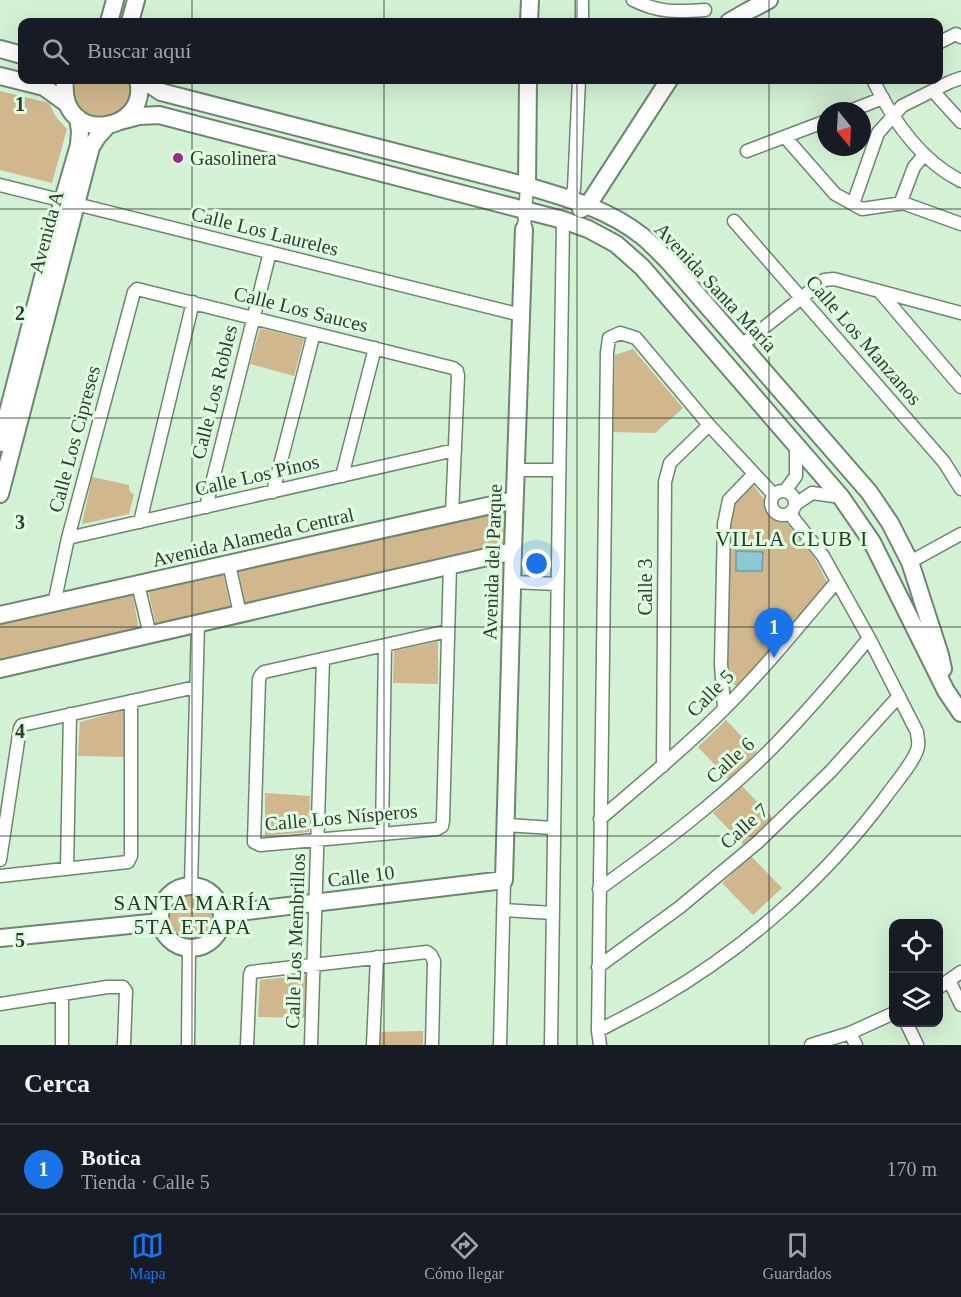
<!DOCTYPE html>
<html lang="es">
<head>
<meta charset="utf-8">
<style>
	body { margin:0; font-family:Georgia,serif; background:#20242c; color:#f1f3f6 }
	.controls { position:absolute; right:18px; bottom:18px; display:grid; overflow:hidden; border-radius:12px; box-shadow:0 6px 24px #0002 }
	.controls button { width:54px; height:54px; display:grid; place-items:center; padding:0; border:0; border-bottom:2px solid #363941; background:#171b24; color:#f1f3f6; font:30px sans-serif }
	.compass { position:absolute; left:817px; top:102px; width:54px; height:54px; border-radius:50%; background:#171b24; box-shadow:0 6px 24px #0002; rotate:162deg }
	.you { position:absolute; left:537px; top:564px; width:21px; height:21px; margin:-15px; border:4px solid #fff; border-radius:50%; background:#1a73e8; box-shadow:0 0 0 9px #1a73e833 }
	.badge { display:grid; place-items:center; width:39px; height:39px; border-radius:50%; background:#1a73e8; color:#fff; font-size:20px; font-weight:700 }
	.pin { position:absolute; translate:-50% -50px; filter:drop-shadow(0 2px 3px #0008) }
	.pin::after { content:''; position:absolute; top:32px; width:21px; height:18px; background:inherit; clip-path:polygon(0 0,100% 0,50% 100%) }
	.list { margin:0; padding:0; list-style:none }
	h2 { display:flex; justify-content:space-between; align-items:center; height:78px; margin:0; padding:0 24px; font-size:26px }
	h2 small { font-size:20px; font-weight:400; color:#9ea1a6 }
	.list li { display:grid; grid-template-columns:39px 1fr auto; gap:18px; align-items:center; box-sizing:border-box; height:90px; padding:0 24px; border-top:2px solid #363941 }
	.list b { display:block; font-size:22px; white-space:nowrap }
	.list p { margin:0; font-size:20px; white-space:nowrap; color:#9ea1a6 }
	.list em { font-size:20px; font-style:normal; color:#9ea1a6 }
	.icon { flex:none; width:33px; height:33px; fill:none; stroke:currentColor; stroke-width:2; stroke-linecap:round; stroke-linejoin:round }
	.map { position:relative; flex:none; width:961px; height:1045px; overflow:hidden }
	.search { position:absolute; background:#171b24; box-shadow:0 6px 24px #0002; left:18px; right:18px; top:18px; height:66px; display:flex; align-items:center; gap:15px; box-sizing:border-box; padding:0 21px; border-radius:12px; color:#9ea1a6; font-size:22px }
	.sheet { height:168px; background:#171b24 }
	nav { display:flex; justify-content:space-around; align-items:center; box-sizing:border-box; height:84px; border-top:2px solid #363941; background:#171b24; font-size:16px; color:#9ea1a6 }
	nav a { display:grid; justify-items:center; gap:3px }
	nav .on { color:#1a73e8 }
	.map>svg:first-child { display:block }
	.green { fill:#d1b78d }
	.water { fill:#8dc8d6; stroke:#719ea5; stroke-width:1.5 }
	.lines { fill:none; stroke-linecap:round; stroke-linejoin:round }
	.street-casing { stroke:#6c876e; stroke-width:15 }
	.secondary-casing { stroke:#6c876e; stroke-width:20 }
	.street { stroke:#fff; stroke-width:12 }
	.secondary { stroke:#fff; stroke-width:16 }
	.grid { fill:none; stroke:#313d32; stroke-width:1.5; stroke-opacity:0.55 }
	.poi-dot { fill:#9c2883; stroke:#e0fee2; stroke-width:2 }
	.labels { text-anchor:middle; stroke-width:6; stroke-linejoin:round; paint-order:stroke }
	.poi-label { font-size:20px; fill:#313d32; stroke:#e0fee2; text-anchor:start }
	.street-label { font-size:20px; fill:#313d32; stroke:#e0fee2 }
	.neighbourhood-label { font-size:21px; letter-spacing:1.5px; fill:#223a24; stroke:#e0fee2 }
	.grid-label { font-size:20px; text-anchor:middle; font-weight:bold; fill:#313d32; stroke:#e0fee2; stroke-width:6; stroke-linejoin:round; paint-order:stroke }
</style>
</head>
<body>
<div class="map">
<svg width="961" height="1045" viewBox="0 0 961 1045">
	<rect width="100%" height="100%" fill="#d3f1d5"/>
	<!-- green -->
	<path class="green" d="M72,80H131L130,100L125,109L117,115L97,119L79,110L73,102Z
		M0,91L49,103L56,117L67,129L52,183L0,170Z
		M260,328L304,339L294,376L250,364Z
		M633,349L683,408L655,433L613,432L615,355Z
		M92,477L129,485C129,490 129,492 134,494L129,514L82,524Z
		M752,486H754L764,499L765,508L769,516L777,521L787,523L814,557L827,582L782,637L740,685L738,686L728,682L727,678L730,508L732,505Z
		M506,508V547L245,606L238,568Z
		M223,573L231,610L156,626L148,589Z
		M132,591L139,630L0,662V623Z
		M438,641V684L393,683L394,651Z
		M127,709V757L78,756L80,722Z
		M726,720L757,752L728,779L698,747Z
		M742,786L773,818L744,845L713,813Z
		M265,793L310,796L309,832L265,836Z
		M751,856L782,888L753,915L722,883Z
		M166 917a25 25 0 1 1 50 0a25 25 0 1 1-50 0Z
		M307,975L306,1018L258,1017L260,980Z
		M423,1031V1045H375L376,1032Z"/>
	<!-- water -->
	<path class="water" d="M736,551L763,552L762,571H736Z"/>
	<g class="lines">
		<defs>
			<path id="street" d="M633,0C659,13 677,12 705,10
				M582,22V0
				M938,43L956,34L961,37
				M873,80C892,119 921,161 961,181
				M933,91L961,122
				M850,111L883,98
				M785,137L835,194L862,209L903,203L961,224
				M747,151L826,121
				M0,185L521,315
				M569,199L574,189L579,80
				M853,204L878,133L902,106L950,82L961,78
				M900,204L914,167L924,155
				M734,221L944,462L961,489
				M524,229L527,186
				M880,292L961,387
				M742,345L824,280L834,279L961,313
				M515,470H559
				M342,476L375,348
				M771 503a12 12 0 1 1 24 0a12 12 0 1 1-24 0Z
				M785,491L796,476V445
				M273,492L314,333
				M796,504L812,493L841,497
				M206,507L270,252
				M140,522L193,302
				M68,538L455,450
				M910,562L961,534
				M229,564L240,614
				M512,582L557,584
				M138,584L150,635
				M54,604L68,538L134,292L137,289L453,368L457,371L458,376L452,514
				M448,631L264,672L261,675L259,679L254,842L260,845L437,829L442,826L443,821L450,565
				M724,708L721,664L724,524L729,500L753,475
				M663,766L665,482L670,463L709,425
				M600,819C642,783 685,748 724,709C764,669 800,625 837,581
				M506,825L553,828
				M382,834L385,645
				M0,860L20,728L22,725L196,687
				M67,869L70,714
				M0,876L128,862L131,856V701
				M191,885L198,624
				M599,889C659,846 719,801 772,748C806,713 838,676 869,638
				M503,910L552,913
				M598,967L680,907L758,842L831,771L899,696
				M949,980L961,1005
				M938,988L961,972
				M0,1004L107,987H123L126,991L124,1045
				M906,1022L917,1045
				M598,1031C618,1020 639,1010 658,999C745,949 824,879 884,799C892,787 917,759 918,746C919,741 917,736 917,732L869,638L823,556L790,514
				M850,1033L856,1045
				M62,1045V995
				M188,1045L189,948
				M247,1045L250,975L251,972L427,952L431,955L434,961L432,1045
				M311,1045L323,659
				M373,1045L377,957
				M500,1045L504,880
				M551,1045L563,220
				M600,1045L598,1031L607,353L609,338L620,333L636,338L709,425L774,495
				M811,1045L850,1033L894,1013"/>
			<path id="secondary" d="M109,22L115,0
				M130,22L136,0
				M529,22L530,0
				M729,22L746,12L769,0
				M0,49L22,55
				M0,76L44,87L66,103
				M65,80C58,148 151,133 138,80
				M143,80L161,92L527,186C567,198 608,209 642,236C652,244 660,253 669,262L869,492L890,523L910,562L940,655L943,669
				M120,121L139,116L159,115L563,220L588,229L616,244L642,267L841,497L872,542L946,691L961,713
				M527,186L528,80
				M581,209L588,205L669,80
				M0,443L63,200L79,145L80,131L78,118
				M0,494L91,147L98,136L108,125
				M0,615L514,500
				M0,669L513,551
				M160 917a31 31 0 1 1 62 0a31 31 0 1 1-62 0Z
				M222,914L504,880L513,551L524,229
				M0,938L160,922"/>
		</defs>
		<!-- street casing -->
		<use href="#street" class="street-casing"/>
		<!-- secondary casing -->
		<use href="#secondary" class="secondary-casing"/>
		<!-- street -->
		<use href="#street" class="street"/>
		<!-- secondary -->
		<use href="#secondary" class="secondary"/>
	</g>
	<!-- grid -->
	<path class="grid" d="M192,0V22M384,0V22M577,0V22M769,0V22M192,80V1045M384,80V1045M577,80V1045M769,80V1045M0,209H961M0,418H961M0,627H961M0,836H961"/>
	<!-- markers -->
	<circle class="poi-dot" cx="178" cy="158" r="6"/>
	<g class="labels">
		<!-- poi labels -->
		<g class="poi-label">
			<text x="190" y="165">Gasolinera</text>
		</g>
		<!-- street labels -->
		<g class="street-label">
			<text transform="translate(265 231) rotate(14)" y="7">Calle Los Laureles</text>
			<text transform="translate(46 232) rotate(-75)" y="7">Avenida A</text>
			<text transform="translate(716 287) rotate(47)" y="7">Avenida Santa María</text>
			<text transform="translate(301 309) rotate(14)" y="7">Calle Los Sauces</text>
			<text transform="translate(864 340) rotate(49)" y="7">Calle Los Manzanos</text>
			<text transform="translate(214 392) rotate(-76)" y="7">Calle Los Robles</text>
			<text transform="translate(74 439) rotate(-75)" y="7">Calle Los Cipreses</text>
			<text transform="translate(257 475) rotate(-13)" y="7">Calle Los Pinos</text>
			<text transform="translate(253 537) rotate(-13)" y="7">Avenida Alameda Central</text>
			<text transform="translate(492 562) rotate(-88)" y="7">Avenida del Parque</text>
			<text transform="translate(645 587) rotate(-90)" y="7">Calle 3</text>
			<text transform="translate(710 693) rotate(-45)" y="7">Calle 5</text>
			<text transform="translate(730 760) rotate(-43)" y="7">Calle 6</text>
			<text transform="translate(341 817) rotate(-5)" y="7">Calle Los Nísperos</text>
			<text transform="translate(744 826) rotate(-42)" y="7">Calle 7</text>
			<text transform="translate(361 876) rotate(-7)" y="7">Calle 10</text>
			<text transform="translate(295 941) rotate(-88)" y="7">Calle Los Membrillos</text>
		</g>
		<!-- neighbourhood labels -->
		<g class="neighbourhood-label">
			<text x="792" y="546">VILLA CLUB I</text>
			<text x="193" y="910">SANTA MARÍA<tspan x="193" dy="24">5TA ETAPA</tspan></text>
		</g>
	</g>
	<g class="grid-label">
		<text x="20" y="111">1</text>
		<text x="20" y="320">2</text>
		<text x="20" y="529">3</text>
		<text x="20" y="738">4</text>
		<text x="20" y="947">5</text>
	</g>
</svg>
<div class="controls">
<button><svg class="icon" aria-label="locate" viewBox="0 0 24 24"><circle cx="12" cy="12" r="6"/><path d="M12 2v4M12 18v4M2 12h4M18 12h4"/></svg></button>
<button><svg class="icon" aria-label="layers" viewBox="0 0 24 24"><path d="M12 4l9 5-9 5-9-5zM3 14l9 5 9-5"/></svg></button>
</div>
<svg class="compass" viewBox="-18 -18 36 36"><path d="M0-13l5 13h-10z" fill="#e53935"/><path d="M0 13l5-13h-10z" fill="#9ea1a6"/></svg>
<div class="you"></div>
<div class="pin badge" style="left:774px;top:658px">1</div>
<div class="search"><svg class="icon" aria-label="search" viewBox="0 0 24 24"><circle cx="10" cy="10" r="6"/><path d="M15 15l6 6"/></svg>Buscar aquí</div>
</div>
<section class="sheet">
<h2>Cerca<small></small></h2>
<ul class="list">
<li><span class="badge">1</span><div><b>Botica</b><p>Tienda · Calle 5</p></div><em>170 m</em></li>
</ul>
</section>
<nav>
<a class="on"><svg class="icon" aria-label="map" viewBox="0 0 24 24"><path d="M3 6l6-2 6 2 6-2v14l-6 2-6-2-6 2zM9 4v14M15 6v14"/></svg>Mapa</a>
<a><svg class="icon" aria-label="directions" viewBox="0 0 24 24"><path d="M12 3l9 9-9 9-9-9zM9 14v-3h6M13 9l2 2-2 2"/></svg>Cómo llegar</a>
<a><svg class="icon" aria-label="saved" viewBox="0 0 24 24"><path d="M7 4h10v16l-5-4-5 4z"/></svg>Guardados</a>
</nav>
</body>
</html>
